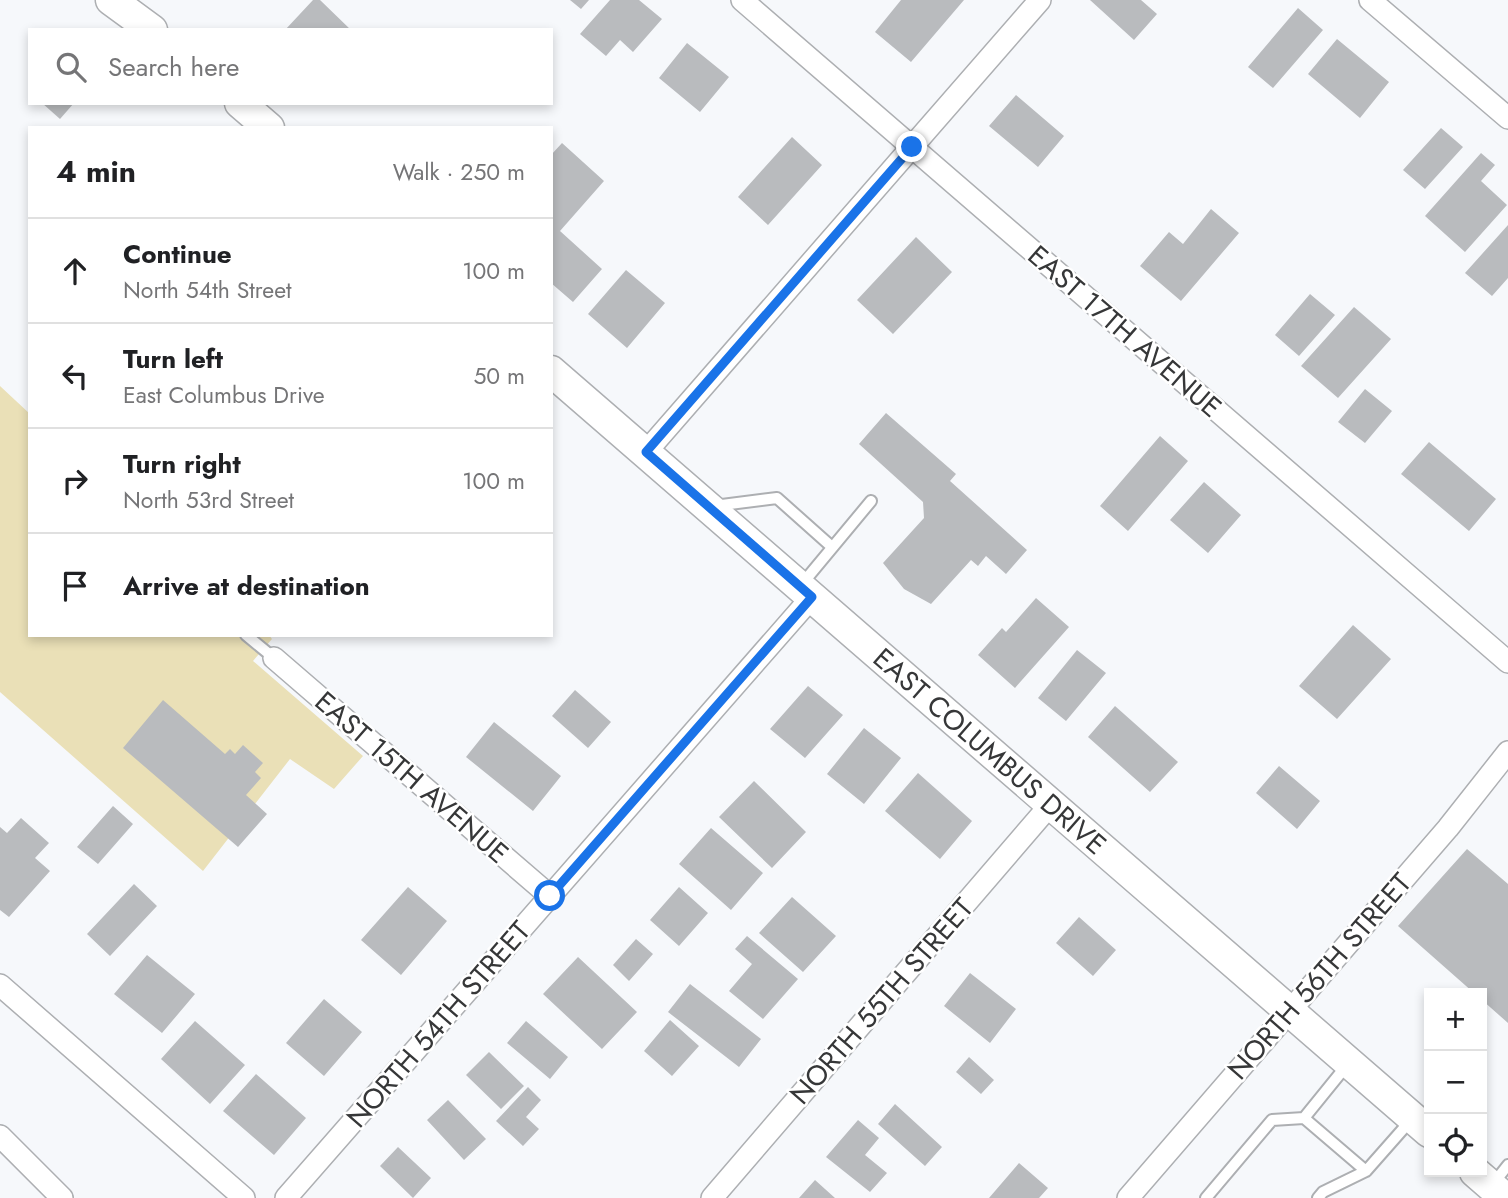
<!DOCTYPE html>
<html lang="en">
<head>
<meta charset="utf-8">
<style>
	body { margin:0; font-family:Jost,sans-serif; background:#f2f2f2; color:#202124 }
	.controls { position:absolute; right:21px; bottom:21px; display:grid; overflow:hidden; border-radius:0px; box-shadow:0 4px 10px #0003 }
	.controls button { width:63px; height:63px; display:grid; place-items:center; padding:0; border:0; border-bottom:2px solid #e0e0e0; background:#fff; color:#202124; font:35px sans-serif }
	.stop { position:absolute; width:21px; height:21px; margin:-16px; border:5px solid #1a73e8; border-radius:50%; background:#fff }
	.stop.end { background:#1a73e8; border-color:#fff; box-shadow:0 2px 7px #0008 }
	.list { margin:0; padding:0; list-style:none }
	h2 { display:flex; justify-content:space-between; align-items:center; height:91px; margin:0; padding:0 28px; font-size:30px }
	h2 small { font-size:23px; font-weight:400; color:#757577 }
	.list li { display:grid; grid-template-columns:46px 1fr auto; gap:21px; align-items:center; box-sizing:border-box; height:105px; padding:0 28px; border-top:2px solid #e0e0e0 }
	.list b { display:block; font-size:26px; white-space:nowrap }
	.list p { margin:0; font-size:23px; white-space:nowrap; color:#757577 }
	.list em { font-size:23px; font-style:normal; color:#757577 }
	.icon { flex:none; width:38px; height:38px; fill:none; stroke:currentColor; stroke-width:2; stroke-linecap:round; stroke-linejoin:round }
	.map { position:relative; flex:none; width:1508px; height:1198px; overflow:hidden }
	.search { position:absolute; background:#fff; box-shadow:0 4px 10px #0003; left:28px; top:28px; width:525px; height:77px; display:flex; align-items:center; gap:18px; box-sizing:border-box; padding:0 24px; border-radius:0px; color:#757577; font-size:26px }
	.panel { position:absolute; background:#fff; box-shadow:0 4px 10px #0003; left:28px; top:126px; width:525px; height:511px; border-radius:0px }
	.map>svg:first-child { display:block }
	.green { fill:#eae0b7 }
	.building { fill:#b9bbbe }
	.lines { fill:none; stroke-linecap:round; stroke-linejoin:round }
	.service-casing { stroke:#adafb2; stroke-width:14 }
	.minor-casing { stroke:#adafb2; stroke-width:24 }
	.secondary-casing { stroke:#adafb2; stroke-width:33 }
	.service { stroke:#fff; stroke-width:10 }
	.minor { stroke:#fff; stroke-width:21 }
	.secondary { stroke:#fff; stroke-width:30 }
	.route { stroke:#1a73e8; stroke-width:9 }
	.labels { text-anchor:middle; stroke-width:5; stroke-linejoin:round; paint-order:stroke }
	.street-label { font-size:28px; fill:#363738; stroke:#fff }
</style>
</head>
<body>
<div class="map">
<svg width="1508" height="1198" viewBox="0 0 1508 1198">
	<rect width="100%" height="100%" fill="#f6f8fb"/>
	<!-- green -->
	<path class="green" d="M0,386L30,414V635H269L272,639L253,661L363,756L334,789L290,759L203,871L0,692Z"/>
	<!-- building -->
	<path class="building" d="M313,0H320L351,30H285Z
		M570,0H589L581,9Z
		M610,0H639L662,19L633,52L620,40L606,56L580,34Z
		M901,0H964L911,62L875,32Z
		M1090,0H1141L1157,14L1134,40Z
		M1298,8L1323,30L1273,88L1248,67Z
		M1337,39L1389,82L1360,118L1308,74Z
		M687,43L729,77L700,112L659,78Z
		M1016,95L1064,136L1038,167L989,126Z
		M42,103H74L60,119Z
		M1441,128L1463,147L1425,189L1403,170Z
		M792,137L822,165L768,225L738,197Z
		M562,143L604,181L560,231L602,269L573,302L551,283V155Z
		M1481,153L1495,165L1481,181L1507,205L1465,252L1425,216Z
		M1211,209L1239,233L1181,301L1140,266L1169,232L1183,244Z
		M1508,225V278L1492,296L1465,273Z
		M916,237L952,272L893,334L857,300Z
		M626,270L665,303L627,348L588,314Z
		M1310,294L1335,315L1299,356L1275,335Z
		M1354,307L1391,339L1338,398L1301,366Z
		M1365,389L1392,411L1365,443L1338,422Z
		M886,413L956,474L950,481L1027,550L1006,574L986,556L978,566L971,560L931,604L904,589L883,563L924,518L923,502L859,444Z
		M1160,436L1188,461L1128,531L1100,506Z
		M1429,442L1496,499L1469,531L1401,474Z
		M1204,482L1241,515L1208,553L1170,520Z
		M1036,598L1069,627L1015,688L978,655L1002,628L1006,632Z
		M1353,625L1391,659L1337,719L1299,686Z
		M1077,650L1106,673L1066,721L1038,698Z
		M808,686L843,715L805,758L770,729Z
		M575,690L611,722L588,748L552,716Z
		M163,700L225,754L230,749L235,754L243,745L263,763L255,772L261,778L246,795L267,814L238,847L123,748Z
		M1115,706L1178,762L1150,792L1088,737Z
		M494,722L561,776L533,811L466,757Z
		M864,728L901,758L864,804L827,774Z
		M1279,766L1320,801L1297,829L1256,793Z
		M918,773L972,821L940,859L885,811Z
		M754,781L806,832L772,868L719,817Z
		M113,806L133,824L98,864L77,847Z
		M21,818L49,843L35,858L50,871L9,917L0,910V827L7,833Z
		M711,828L763,873L731,910L679,864Z
		M1467,849L1508,884V1023L1482,1000V993H1474L1398,926Z
		M134,884L157,906L110,956L87,934Z
		M408,887L447,921L401,975L361,940Z
		M679,887L708,913L679,946L650,920Z
		M792,897L836,936L803,972L759,933Z
		M1079,917L1116,950L1093,976L1056,943Z
		M747,936L798,979L763,1019L729,991L752,964L735,949Z
		M636,939L653,954L629,981L613,965Z
		M147,955L195,994L162,1033L114,994Z
		M578,957L637,1012L602,1049L543,994Z
		M970,973L1016,1009L990,1043L944,1006Z
		M690,984L761,1039L739,1067L668,1012Z
		M324,999L362,1032L324,1076L286,1043Z
		M670,1020L699,1046L672,1076L644,1051Z
		M195,1021L245,1065L210,1104L161,1059Z
		M526,1021L568,1057L550,1079L507,1043Z
		M489,1052L524,1086L501,1109L466,1075Z
		M969,1057L994,1080L981,1094L956,1072Z
		M256,1074L306,1118L274,1155L223,1111Z
		M528,1087L541,1100L526,1117L539,1129L523,1146L496,1121Z
		M448,1100L486,1139L464,1160L427,1120Z
		M895,1104L942,1147L925,1166L878,1124Z
		M858,1120L879,1138L865,1155L887,1173L870,1192L826,1157Z
		M398,1147L431,1178L413,1198L380,1166Z
		M1019,1163L1048,1188L1039,1198H989Z
		M815,1180L835,1198H799Z"/>
	<g class="lines">
		<defs>
			<path id="service" d="M714,506L777,498L832,547
				M802,584L871,501
				M246,635L274,658
				M1347,1065L1304,1118L1366,1171L1411,1120
				M1493,1184L1508,1165
				M1206,1198L1272,1120L1304,1118
				M1318,1198L1323,1192L1366,1171"/>
			<path id="minor" d="M742,0L1508,662
				M1370,0L1508,118
				M646,452L1040,0
				M274,658L550,896
				M0,985L244,1198
				M0,1136L62,1198
				M286,1198L812,597
				M712,1198L1051,804
				M1128,1198L1448,828L1508,752"/>
			<path id="secondary" d="M111,0L152,30
				M240,103L269,128
				M551,371L1429,1132
				M1475,1172L1505,1198"/>
		</defs>
		<!-- service casing -->
		<use href="#service" class="service-casing"/>
		<!-- minor casing -->
		<use href="#minor" class="minor-casing"/>
		<!-- secondary casing -->
		<use href="#secondary" class="secondary-casing"/>
		<!-- service -->
		<use href="#service" class="service"/>
		<!-- minor -->
		<use href="#minor" class="minor"/>
		<!-- secondary -->
		<use href="#secondary" class="secondary"/>
	</g>
	<g class="lines">
		<!-- route -->
		<path class="route" d="M550,896L812,597L646,452L912,147"/>
	</g>
	<g class="labels">
		<!-- street labels -->
		<g class="street-label">
			<text transform="translate(1125 331) rotate(41)" y="10">EAST 17TH AVENUE</text>
			<text transform="translate(990 751) rotate(41)" y="10">EAST COLUMBUS DRIVE</text>
			<text transform="translate(412 777) rotate(41)" y="10">EAST 15TH AVENUE</text>
			<text transform="translate(1319 976) rotate(-49)" y="10">NORTH 56TH STREET</text>
			<text transform="translate(881 1001) rotate(-49)" y="10">NORTH 55TH STREET</text>
			<text transform="translate(438 1024) rotate(-49)" y="10">NORTH 54TH STREET</text>
		</g>
	</g>
</svg>
<div class="controls">
<button>+</button>
<button>−</button>
<button><svg class="icon" aria-label="locate" viewBox="0 0 24 24"><circle cx="12" cy="12" r="6"/><path d="M12 2v4M12 18v4M2 12h4M18 12h4"/></svg></button>
</div>
<div class="stop" style="left:550px;top:896px"></div>
<div class="stop end" style="left:912px;top:147px"></div>
<div class="search"><svg class="icon" aria-label="search" viewBox="0 0 24 24"><circle cx="10" cy="10" r="6"/><path d="M15 15l6 6"/></svg>Search here</div>
<section class="panel">
<h2>4 min<small>Walk · 250 m</small></h2>
<ul class="list">
<li><svg class="icon" aria-label="ahead" viewBox="0 0 24 24"><path d="M12 20V5M6 11l6-6 6 6"/></svg><div><b>Continue</b><p>North 54th Street</p></div><em>100 m</em></li>
<li><svg class="icon" aria-label="left" viewBox="0 0 24 24"><path d="M17 20v-9H6M10 6l-5 5 5 5"/></svg><div><b>Turn left</b><p>East Columbus Drive</p></div><em>50 m</em></li>
<li><svg class="icon" aria-label="right" viewBox="0 0 24 24"><path d="M7 20v-9h11M14 6l5 5-5 5"/></svg><div><b>Turn right</b><p>North 53rd Street</p></div><em>100 m</em></li>
<li><svg class="icon" aria-label="arrive" viewBox="0 0 24 24"><path d="M6 21V4h12l-3 4 3 4H6"/></svg><div><b>Arrive at destination</b></div></li>
</ul>
</section>
</div>
</body>
</html>
